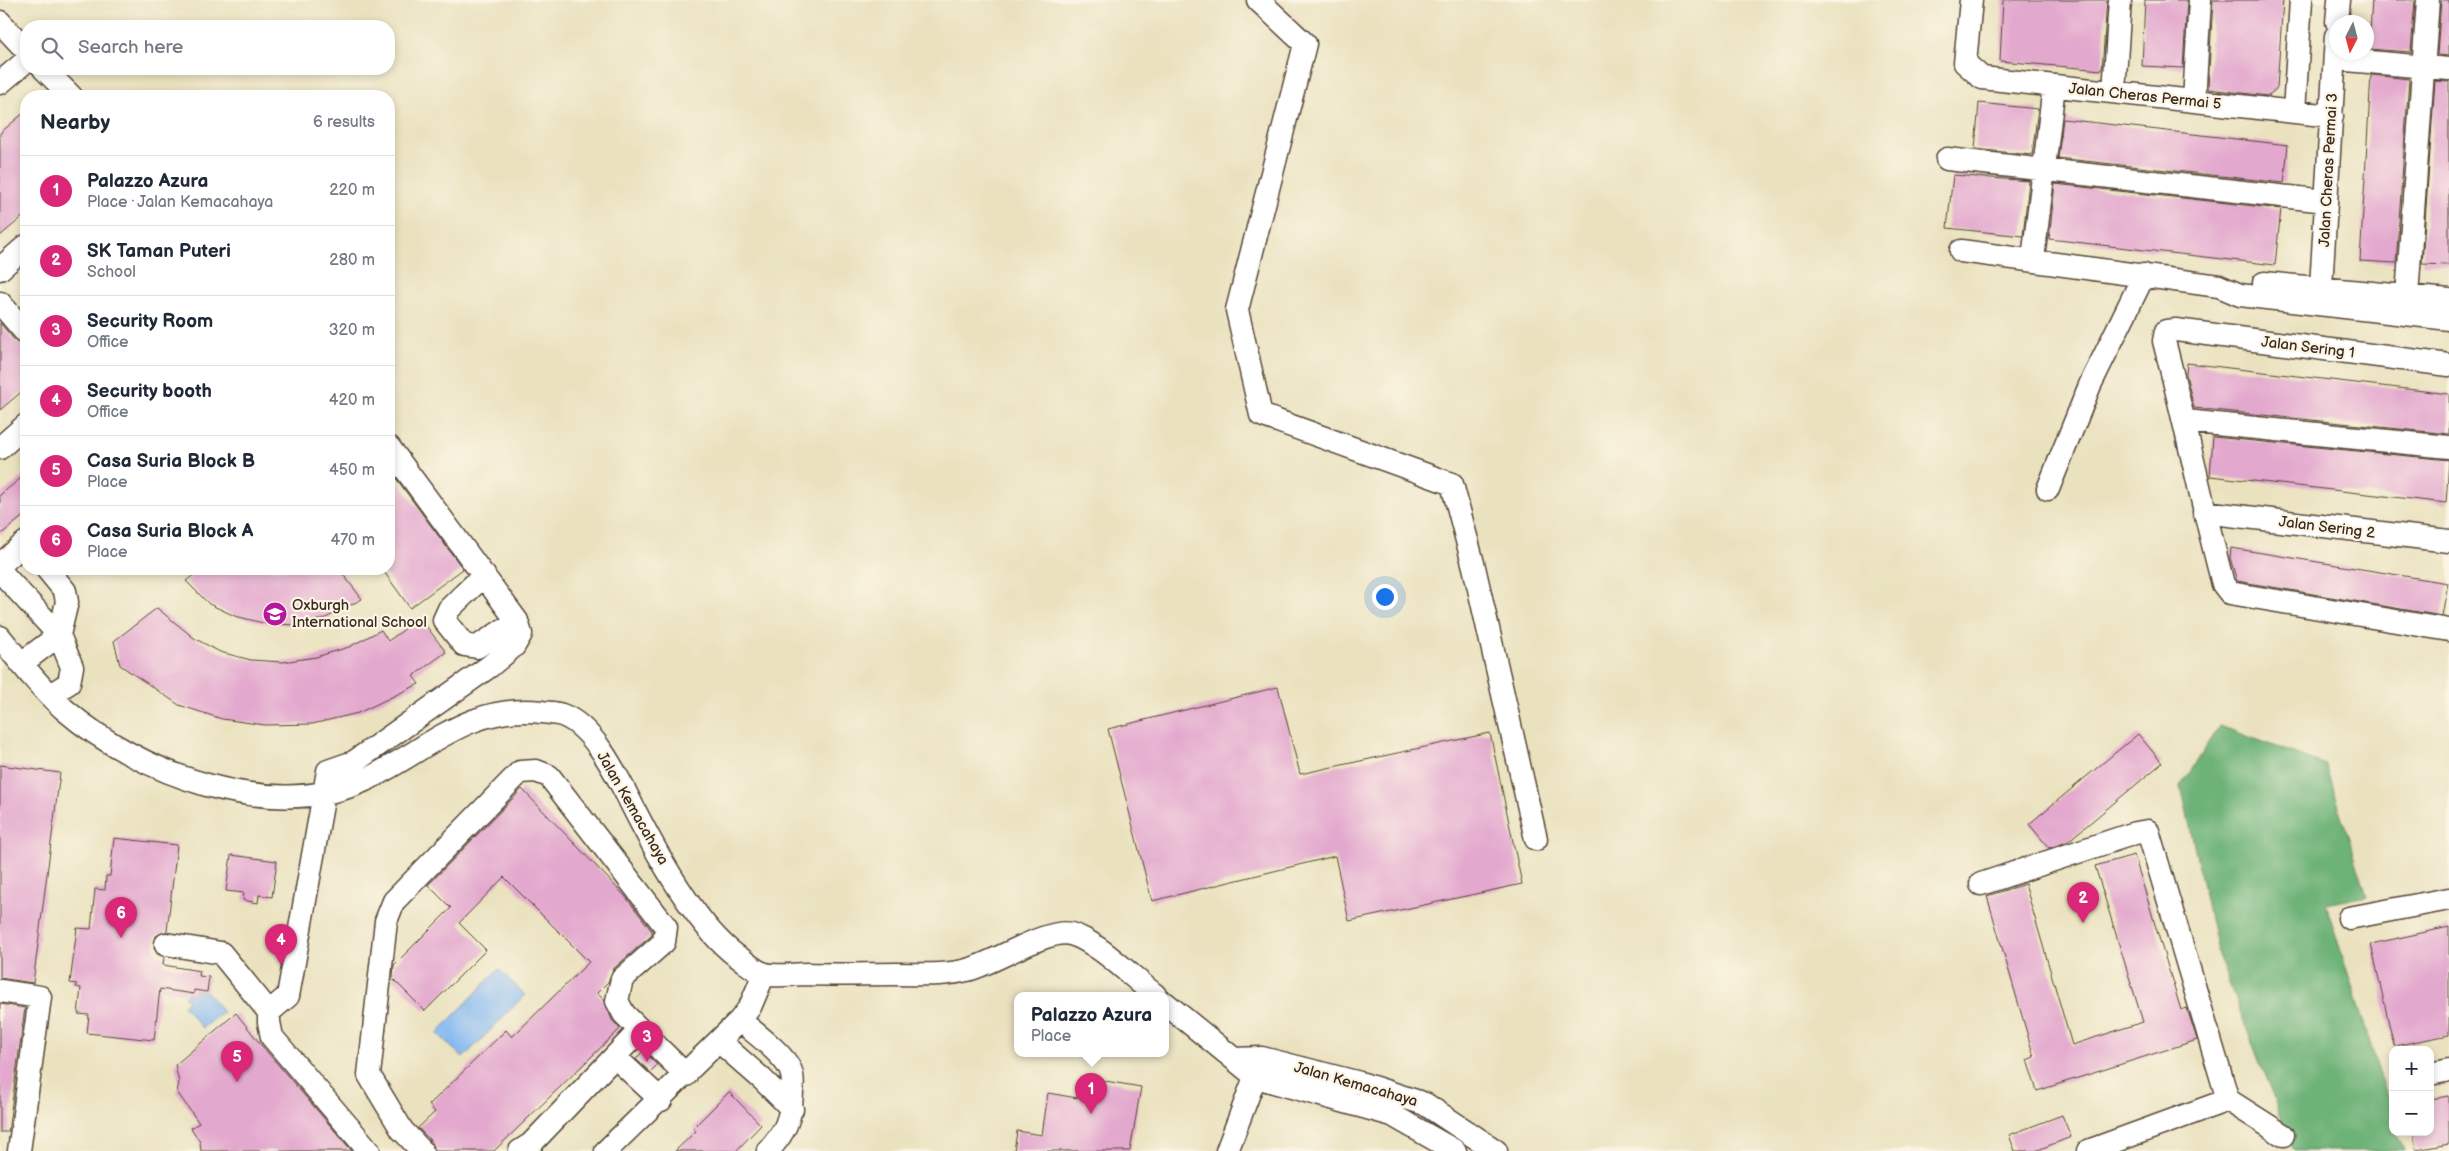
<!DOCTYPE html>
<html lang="en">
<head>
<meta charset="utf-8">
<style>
	body { margin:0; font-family:"Balsamiq Sans",sans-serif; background:#f6f6f7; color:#1f2937 }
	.controls { position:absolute; right:15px; bottom:15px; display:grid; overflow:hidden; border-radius:10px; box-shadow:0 2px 8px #0003 }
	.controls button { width:45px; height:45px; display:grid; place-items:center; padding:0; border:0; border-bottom:1px solid #e0e1e3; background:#fff; color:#1f2937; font:25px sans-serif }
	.compass { position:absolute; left:2329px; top:15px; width:45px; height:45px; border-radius:50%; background:#fff; box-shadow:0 2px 8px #0003; rotate:186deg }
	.you { position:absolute; left:1384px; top:596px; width:18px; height:18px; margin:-12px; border:4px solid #fff; border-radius:50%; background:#1a73e8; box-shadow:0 0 0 8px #1a73e833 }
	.badge { display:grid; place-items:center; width:32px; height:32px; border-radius:50%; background:#db2777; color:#fff; font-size:16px; font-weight:700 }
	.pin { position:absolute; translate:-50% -41px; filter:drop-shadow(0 1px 2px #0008) }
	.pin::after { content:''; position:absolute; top:26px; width:18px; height:15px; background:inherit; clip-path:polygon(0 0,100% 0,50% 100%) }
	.popup { position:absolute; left:1014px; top:992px; width:155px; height:65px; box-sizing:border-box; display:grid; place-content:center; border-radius:10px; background:#fff; filter:drop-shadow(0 1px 4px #0005); font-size:16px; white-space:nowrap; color:#747a83 }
	.popup b { font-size:19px; color:#1f2937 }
	.popup::after { content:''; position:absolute; left:50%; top:100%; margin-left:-10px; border:10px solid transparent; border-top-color:#fff }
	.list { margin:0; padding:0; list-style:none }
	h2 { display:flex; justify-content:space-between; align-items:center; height:65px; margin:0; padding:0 20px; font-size:21px }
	h2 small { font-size:16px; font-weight:400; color:#747a83 }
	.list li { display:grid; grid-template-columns:32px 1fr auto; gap:15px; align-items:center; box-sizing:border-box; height:70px; padding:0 20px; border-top:1px solid #e0e1e3 }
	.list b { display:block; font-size:19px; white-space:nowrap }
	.list p { margin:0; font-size:16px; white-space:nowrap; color:#747a83 }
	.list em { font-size:16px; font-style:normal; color:#747a83 }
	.icon { flex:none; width:28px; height:28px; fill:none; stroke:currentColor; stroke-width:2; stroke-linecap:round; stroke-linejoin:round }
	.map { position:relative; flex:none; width:2449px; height:1151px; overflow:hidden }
	.search { position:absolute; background:#fff; box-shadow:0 2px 8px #0003; left:20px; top:20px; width:375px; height:55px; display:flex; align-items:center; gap:12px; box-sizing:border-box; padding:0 18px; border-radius:20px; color:#747a83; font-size:19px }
	.panel { position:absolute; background:#fff; box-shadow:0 2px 8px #0003; left:20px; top:90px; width:375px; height:485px; border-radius:20px }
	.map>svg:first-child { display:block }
	.forest { fill:#6db277; stroke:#546e4a }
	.water { fill:#82b8f1; stroke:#5e7188 }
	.building { fill:#e3a8ce }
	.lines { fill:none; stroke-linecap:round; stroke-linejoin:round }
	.minor-casing { stroke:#554636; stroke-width:25 }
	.minor { stroke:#fff; stroke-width:22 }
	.labels { text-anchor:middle; stroke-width:4.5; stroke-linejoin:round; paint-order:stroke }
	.street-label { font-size:15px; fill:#3b2a1e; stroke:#fcf5e5 }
	.poi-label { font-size:15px; fill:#3b2a1e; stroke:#fcf5e5; text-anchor:start }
</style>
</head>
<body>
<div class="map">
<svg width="2449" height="1151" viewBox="0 0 2449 1151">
	<rect width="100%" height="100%" fill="#fcf5e5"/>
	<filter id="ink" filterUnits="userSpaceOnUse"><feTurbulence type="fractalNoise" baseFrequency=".02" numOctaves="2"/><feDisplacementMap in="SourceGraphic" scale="10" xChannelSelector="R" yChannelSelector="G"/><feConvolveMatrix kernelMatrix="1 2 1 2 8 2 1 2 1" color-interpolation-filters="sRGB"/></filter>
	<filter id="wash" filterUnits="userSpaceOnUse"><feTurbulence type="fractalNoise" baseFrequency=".0096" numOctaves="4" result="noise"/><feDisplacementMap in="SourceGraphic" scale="20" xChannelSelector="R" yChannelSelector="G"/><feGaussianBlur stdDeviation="1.12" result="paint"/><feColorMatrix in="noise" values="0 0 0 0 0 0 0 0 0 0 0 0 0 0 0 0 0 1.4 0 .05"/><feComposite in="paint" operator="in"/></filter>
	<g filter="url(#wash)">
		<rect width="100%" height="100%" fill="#eae2bf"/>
		<!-- forest -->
		<path class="forest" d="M2220,726L2326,765L2367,896L2326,904L2393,1115V1132H2398L2404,1151H2294L2218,955L2181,786Z"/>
		<!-- water -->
		<path class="water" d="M499,969L525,995L463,1058L437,1033Z
			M194,990L207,992L223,1012L202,1028L183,1005L188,1001L184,996L189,993H194Z"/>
		<g id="blocks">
			<!-- building -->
			<path class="building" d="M2003,0H2107L2102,70L2000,61Z
				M2145,0H2187L2183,68L2142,66Z
				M2213,0H2283L2277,88L2268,96L2208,89Z
				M2372,0H2415L2411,52L2369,49Z
				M2441,0H2449V56L2437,55Z
				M2371,75L2409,79L2396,263L2360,261Z
				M2435,81L2449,82V265L2422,264Z
				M1979,103L2038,109L2032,155L1975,149Z
				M26,111V214L0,236V133Z
				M2063,119L2288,145L2284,183L2058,158Z
				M1953,175L2029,181L2023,236L1947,228Z
				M2055,184L2281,209L2275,265L2049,239Z
				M0,323L16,342L26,346V388L0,410Z
				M2187,363L2449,394V434L2194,408L2186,374Z
				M2213,437L2449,460L2446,503L2210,476Z
				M389,469L463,569L410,608L382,569H389Z
				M26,474V514L0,535V495Z
				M2231,548L2448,583L2442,616L2237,581L2230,558Z
				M201,569H339L362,599L324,619L293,625L263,623L235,616L209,604L186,581Z
				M157,608L194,638L220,652L251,660L283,662L316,657L349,647L381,630L388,641L420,618L446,652L413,676L419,684L358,713L312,724L265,725L222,719L179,705L120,665L114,641Z
				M1278,687L1300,774L1490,733L1522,884L1349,921L1335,856L1152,901L1108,729Z
				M2138,734L2162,763L2067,842L2049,848L2029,824Z
				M0,765L60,773L33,983L0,978Z
				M522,789L625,896L652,931V935L613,969L608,982L597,993L605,1001L612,1020L620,1029L494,1151H435L432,1142L418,1128L435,1112L429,1105L506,1030L512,1037L589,962L504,877L459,923L486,950L425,1011L393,979L394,965L451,908L428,885Z
				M114,838L177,845L167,931L156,936L154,948L157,954L164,957L163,965L200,971L199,976L209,977L207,992L194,990V994L160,989L154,1040L87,1033L89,1015L78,1014L81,988L76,987L77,984L70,983L77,928L91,929L95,889L105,890L106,876H110Z
				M231,855L277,861L272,897L259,895L258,903L243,900L244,893L226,891Z
				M2134,855L2181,1010L2187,1008L2197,1040L2037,1091L2027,1060L2034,1057L1987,896L2025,884L2072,1045L2143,1022L2095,866Z
				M2449,927V1035L2394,1046L2371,944Z
				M0,1004L25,1008L8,1132H0Z
				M236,1013L262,1046L352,1151H201L200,1142L191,1128L199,1123L177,1092L179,1082L175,1065Z
				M643,1051L657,1065L650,1072L636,1059Z
				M1081,1077L1141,1087L1130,1151H1014L1017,1131L1042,1135L1048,1093L1077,1098Z
				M729,1092L761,1125L736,1151H675L696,1131L693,1128Z
				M2449,1096V1144L2416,1150L2413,1132H2430V1099Z
				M2062,1115L2071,1137L2035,1151H2015L2009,1135Z"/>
		</g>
	</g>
	<g filter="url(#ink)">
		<use href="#blocks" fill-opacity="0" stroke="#554636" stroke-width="1"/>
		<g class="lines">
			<defs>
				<path id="minor" d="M1258,0L1305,44L1237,310L1261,415L1452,484L1474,567L1536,839
					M1971,0L1965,63L1982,78L2332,116
					M0,22L26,50
					M2337,22L2339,0
					M2335,59L2449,69
					M44,69L71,96
					M0,83L26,61
					M2114,92L2120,0
					M2194,101L2200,0
					M2294,112L2301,0
					M1947,159L2326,201
					M1961,251L2219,286L2240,295L2449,319
					M2033,259L2054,86
					M0,269L26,246
					M2264,283L2449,300
					M2407,296L2428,0
					M0,303L26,333
					M2320,304L2336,36
					M2449,365L2176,330L2166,331L2164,341C2185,422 2202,504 2223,584L2230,593L2449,630
					M2185,421L2449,447
					M0,448L26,425
					M2048,489L2090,385L2144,275
					M2204,512L2449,541
					M0,565L26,542
					M47,569L65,591L67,602L59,635L72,667L69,683L50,695
					M0,571L59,635L22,663
					M484,575L449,609L444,620L464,645L477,647L517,621
					M0,637C20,662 41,689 65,710C138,773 270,823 363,781C424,753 468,703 542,712C548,713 556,713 562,715C596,727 621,784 636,813C659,858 700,932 741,959C748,964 757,972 765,974C777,977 794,974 807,974C837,975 867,974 897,974C920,974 945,976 967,970C993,964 1047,928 1071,934C1097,941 1133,978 1155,995
					M1981,884L2135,833L2148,831L2228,1100
					M2349,918L2449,899
					M166,944L221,953L269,1012
					M0,991L40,997L19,1151
					M1165,1003L1256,1077L1392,1115L1455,1151
					M740,1020C754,1033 782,1052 790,1069C793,1075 793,1085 792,1092C791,1119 786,1131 768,1151
					M720,1042L762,1079L792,1109
					M615,1057L661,1100
					M1234,1059L1262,1058L1360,1083L1425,1104L1496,1151
					M2430,1074L2449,1070
					M369,1151L272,1037L269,1022V1012L288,996L328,771L354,762L490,666L514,646L521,634L517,621L389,447
					M422,1151L402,1130L369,1075L386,921L394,901L520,772L536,771L549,776L666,927L664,942L622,979L617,1001L624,1014L686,1075
					M520,1151L531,1144L639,1031
					M606,1151L740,1020L750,1007L764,974
					M1227,1151L1260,1064
					M2088,1151L2228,1100L2283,1135"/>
			</defs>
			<!-- minor casing -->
			<use href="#minor" class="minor-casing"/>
			<!-- minor -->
			<use href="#minor" class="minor"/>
		</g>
	</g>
	<!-- icons -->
	<defs>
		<symbol id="school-disc" viewBox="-11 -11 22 22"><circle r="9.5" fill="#b5179e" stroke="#fcf5e5"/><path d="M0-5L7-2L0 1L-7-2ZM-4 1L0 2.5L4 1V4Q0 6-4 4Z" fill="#fff"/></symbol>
	</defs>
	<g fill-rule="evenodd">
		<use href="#school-disc" x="261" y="600" width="28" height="28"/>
	</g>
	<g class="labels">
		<!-- street labels -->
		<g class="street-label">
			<text transform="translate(2145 96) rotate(6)" y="5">Jalan Cheras Permai 5</text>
			<text transform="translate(2328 170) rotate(-87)" y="5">Jalan Cheras Permai 3</text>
			<text transform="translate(2308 347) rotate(7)" y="5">Jalan Sering 1</text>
			<text transform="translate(2327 527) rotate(7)" y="5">Jalan Sering 2</text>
			<text transform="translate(633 808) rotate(60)" y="5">Jalan Kemacahaya</text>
			<text transform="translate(1356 1084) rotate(16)" y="5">Jalan Kemacahaya</text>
		</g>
		<!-- poi labels -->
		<g class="poi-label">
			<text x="292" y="610">Oxburgh<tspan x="292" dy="17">International School</tspan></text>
		</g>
	</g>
</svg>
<div class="controls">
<button>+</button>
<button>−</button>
</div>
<svg class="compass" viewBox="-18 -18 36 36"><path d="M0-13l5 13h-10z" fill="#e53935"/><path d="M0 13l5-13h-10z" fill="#747a83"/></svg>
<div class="you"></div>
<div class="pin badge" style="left:1091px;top:1114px">1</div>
<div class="popup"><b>Palazzo Azura</b>Place</div>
<div class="pin badge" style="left:2083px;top:923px">2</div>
<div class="pin badge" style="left:647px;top:1062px">3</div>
<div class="pin badge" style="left:281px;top:965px">4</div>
<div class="pin badge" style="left:237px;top:1082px">5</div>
<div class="pin badge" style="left:121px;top:938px">6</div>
<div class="search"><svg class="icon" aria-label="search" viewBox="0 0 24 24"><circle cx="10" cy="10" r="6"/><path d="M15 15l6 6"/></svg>Search here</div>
<section class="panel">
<h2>Nearby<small>6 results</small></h2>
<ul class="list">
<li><span class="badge">1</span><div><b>Palazzo Azura</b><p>Place · Jalan Kemacahaya</p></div><em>220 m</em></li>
<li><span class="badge">2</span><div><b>SK Taman Puteri</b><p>School</p></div><em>280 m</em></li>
<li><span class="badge">3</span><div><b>Security Room</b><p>Office</p></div><em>320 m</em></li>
<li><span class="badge">4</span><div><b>Security booth</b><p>Office</p></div><em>420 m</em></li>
<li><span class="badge">5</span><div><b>Casa Suria Block B</b><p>Place</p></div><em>450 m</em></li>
<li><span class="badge">6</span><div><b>Casa Suria Block A</b><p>Place</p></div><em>470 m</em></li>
</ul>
</section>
</div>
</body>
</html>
